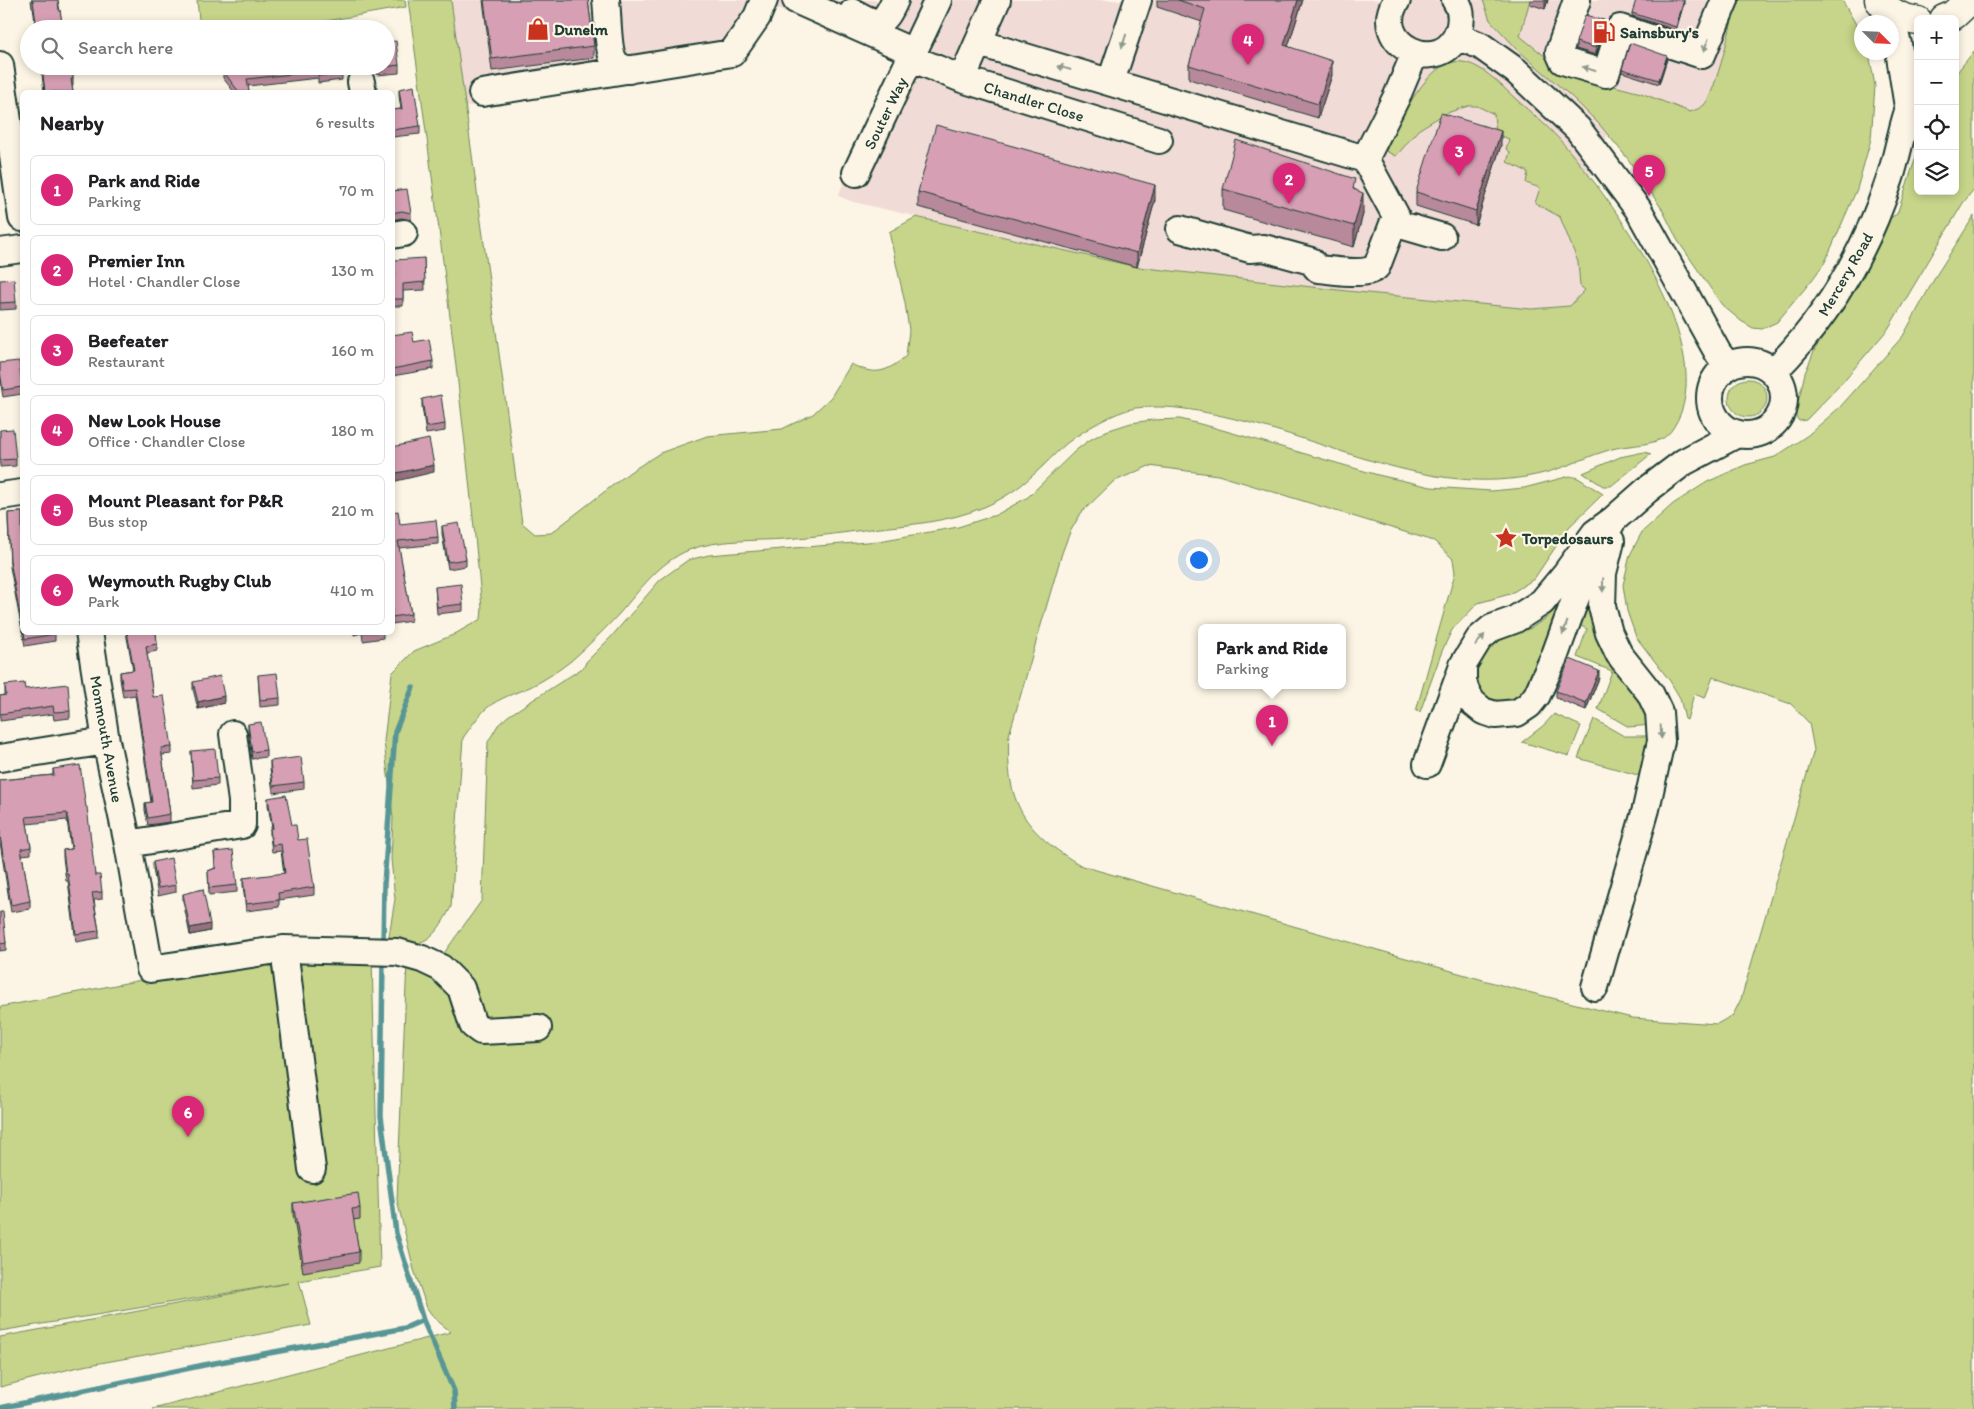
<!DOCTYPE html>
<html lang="en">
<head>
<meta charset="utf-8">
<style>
	body { margin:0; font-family:Itim,sans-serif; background:#f2f2f2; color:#202124 }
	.controls { position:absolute; right:15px; top:15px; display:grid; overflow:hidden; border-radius:8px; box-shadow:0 2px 8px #0003 }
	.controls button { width:45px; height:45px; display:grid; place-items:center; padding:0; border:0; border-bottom:1px solid #e0e0e0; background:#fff; color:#202124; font:25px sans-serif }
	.compass { position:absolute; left:1854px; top:15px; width:45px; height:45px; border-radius:50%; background:#fff; box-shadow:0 2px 8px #0003; rotate:114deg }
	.you { position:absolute; left:1198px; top:559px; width:18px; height:18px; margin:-12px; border:4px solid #fff; border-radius:50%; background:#1a73e8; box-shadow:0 0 0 8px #1a73e833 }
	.badge { display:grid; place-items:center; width:32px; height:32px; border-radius:50%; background:#db2777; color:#fff; font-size:16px; font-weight:700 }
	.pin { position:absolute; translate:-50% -41px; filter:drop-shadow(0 1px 2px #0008) }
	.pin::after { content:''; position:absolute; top:26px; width:18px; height:15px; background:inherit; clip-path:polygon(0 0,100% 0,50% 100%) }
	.popup { position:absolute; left:1198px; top:624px; width:148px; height:65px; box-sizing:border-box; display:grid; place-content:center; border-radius:8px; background:#fff; filter:drop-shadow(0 1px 4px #0005); font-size:16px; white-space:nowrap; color:#757577 }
	.popup b { font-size:19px; color:#202124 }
	.popup::after { content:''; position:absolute; left:50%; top:100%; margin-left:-10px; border:10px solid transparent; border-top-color:#fff }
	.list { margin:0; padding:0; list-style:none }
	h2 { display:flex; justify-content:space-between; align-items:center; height:65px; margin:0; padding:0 20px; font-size:21px }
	h2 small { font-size:16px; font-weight:400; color:#757577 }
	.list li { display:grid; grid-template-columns:32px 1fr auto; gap:15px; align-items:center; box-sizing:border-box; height:70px; margin:0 10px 10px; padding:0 10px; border:1px solid #e0e0e0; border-radius:8px }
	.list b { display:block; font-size:19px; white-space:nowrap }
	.list p { margin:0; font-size:16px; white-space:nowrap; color:#757577 }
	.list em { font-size:16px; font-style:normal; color:#757577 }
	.icon { flex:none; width:28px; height:28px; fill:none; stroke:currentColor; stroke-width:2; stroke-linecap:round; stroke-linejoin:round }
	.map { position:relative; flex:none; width:1974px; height:1409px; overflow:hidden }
	.search { position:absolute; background:#fff; box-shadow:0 2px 8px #0003; left:20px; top:20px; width:375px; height:55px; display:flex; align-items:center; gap:12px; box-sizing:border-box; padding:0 18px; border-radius:28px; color:#757577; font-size:19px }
	.panel { position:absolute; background:#fff; box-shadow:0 2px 8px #0003; left:20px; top:90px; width:375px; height:545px; border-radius:8px }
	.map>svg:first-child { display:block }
	.built { fill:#f1dbd6 }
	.green { fill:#c6d589; stroke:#72895e }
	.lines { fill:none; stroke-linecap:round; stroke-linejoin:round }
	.stream { stroke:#599696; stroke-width:5.5 }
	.minor-casing { stroke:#1f3d34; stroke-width:30 }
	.highway-casing { stroke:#1f3d34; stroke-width:31 }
	.minor { stroke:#fcf5e5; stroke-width:26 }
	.highway { stroke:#fcf5e5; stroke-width:28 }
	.wall { fill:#b8899b; stroke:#1f3d34 }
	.shaded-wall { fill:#966f7e; stroke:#1f3d34 }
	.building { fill:#d69fb4; stroke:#1f3d34 }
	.oneway { fill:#8e998c }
	.labels { text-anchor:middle; stroke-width:4.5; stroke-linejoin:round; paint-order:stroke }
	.poi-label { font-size:16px; font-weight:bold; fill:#1f3d34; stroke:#fcf5e5; text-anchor:start }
	.street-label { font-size:16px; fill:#1f3d34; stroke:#fcf5e5 }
</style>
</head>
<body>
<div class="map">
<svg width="1974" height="1409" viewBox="0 0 1974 1409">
	<rect width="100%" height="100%" fill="#fcf5e5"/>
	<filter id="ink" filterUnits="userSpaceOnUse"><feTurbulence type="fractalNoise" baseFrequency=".02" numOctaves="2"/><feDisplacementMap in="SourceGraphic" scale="10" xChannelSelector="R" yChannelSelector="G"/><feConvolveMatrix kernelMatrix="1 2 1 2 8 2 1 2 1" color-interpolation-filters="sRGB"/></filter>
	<g filter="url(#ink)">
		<!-- built -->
		<path class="built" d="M451,0H1740L1705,137L1637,99L1627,89L1587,185L1586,289L1570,306L1531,309L1347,291L1137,267L853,202L838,196L894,60L773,7L742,61L465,107Z"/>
		<!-- green -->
		<path class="green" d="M197,0H405L406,7L303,25L264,29H200Z
			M408,0H451L522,523L535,534L551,533L630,472L660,453L707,436L782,429L813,414L831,397L851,364C875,376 886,373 906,356L909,330L905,303L889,232L916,217L1137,267L1347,291L1531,309L1570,306L1585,290L1580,286L1578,262L1560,217L1535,203L1540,188L1526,183L1528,172L1507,162L1510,152L1506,149L1509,139L1496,134L1494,114L1477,106H1468L1444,114L1418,130L1398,154L1395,156L1386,151C1396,126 1424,67 1453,62C1478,58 1501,86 1517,100C1531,113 1547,125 1560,140C1610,197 1725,351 1673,428C1670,433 1665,438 1659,440C1644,446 1627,445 1612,449C1590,455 1570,466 1548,472C1439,502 1335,442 1231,418C1209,413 1187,408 1164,407C1156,407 1144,407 1135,408C1112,413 1086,429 1067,443C1055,453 1044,466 1032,476C1018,489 1001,500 984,507C949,522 908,525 871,529C842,533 813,537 785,539C755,541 717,539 689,550C659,562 640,590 619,614C604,630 588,646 571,661C558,671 545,680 530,687C516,693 499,698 487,708C478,716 470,728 463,738L451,907C433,941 426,945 387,948L395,899L391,859L393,818L384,741L392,673L414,651L453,635L481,619L482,608C463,405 436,202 408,0Z
			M1483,0H1530L1520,36L1567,74L1641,93L1690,112C1695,110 1701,108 1704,105C1716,93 1732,20 1737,0H1842L1861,33L1862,52L1869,53L1875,86L1873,113L1871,139L1857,189L1825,262L1812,280L1777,322L1762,329L1753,328L1741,321L1722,305L1678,241L1662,209L1628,159L1599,124L1573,98L1519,51L1490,20Z
			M1974,51V189L1963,203L1888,329L1840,385L1806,420L1799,421L1796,417V411L1805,373L1815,349L1842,309L1860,279L1890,218L1897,214L1918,151V191H1955V75Z
			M1974,216V1409H153L451,1332L434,1318L427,1308L414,1270L397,1200L407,961L437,963L482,900L488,742L498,725L508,716L584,667L586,662L611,637L660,580L688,560L709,555L879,541L958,527L996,515L1028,497L1075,451L1088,441L1106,431L1131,423L1152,420L1180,419L1212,427L1378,475L1431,487L1491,491L1524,488L1570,476L1578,478L1603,494L1569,527L1534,579L1510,594L1478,603L1452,630L1442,651L1420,712L1416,711L1455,573L1453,559L1434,541L1218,475L1149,466L1113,482L1081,513L1070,532L1062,553L1009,735C1005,803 1024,832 1082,866L1508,987L1632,1018L1717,1024L1733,1015L1741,999L1814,750L1809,723L1791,704L1713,677L1705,698L1694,694L1687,720L1685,719L1680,698L1670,681L1636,637L1627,611L1623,585L1630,555L1642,532L1673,504L1707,482L1745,465L1775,457L1808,435L1840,407L1903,336L1937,274Z
			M1729 398a19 19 0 1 1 38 0a19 19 0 1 1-38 0Z
			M1644,452L1651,454L1611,486H1603L1583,473L1620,457Z
			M1586,607H1591L1634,689L1651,725L1629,727L1598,709L1612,671L1577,657L1587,629L1579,625Z
			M1554,610L1558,612L1528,690L1516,702L1490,703L1477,689L1474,677L1480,660L1490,644L1531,628L1548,617Z
			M1554,714L1581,726L1569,756L1522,742L1544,725Z
			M1594,719L1624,736H1652L1648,778L1578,758Z
			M372,959L380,1267L299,1281L311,1325L78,1367L0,1387V1337L288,1283L0,1331V1007L241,961Z"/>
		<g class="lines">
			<!-- stream -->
			<path class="stream" d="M383,946L384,884L395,732L413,687
				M383,958L381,1116L396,1233L423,1320L454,1391L455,1409
				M0,1408L204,1365L405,1328L423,1320"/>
			<defs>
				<path id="minor" d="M606,0C608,14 607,52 615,62C619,67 624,68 629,70
					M796,0L913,52
					M1397,0C1367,44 1443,80 1459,30C1462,19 1462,9 1455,0
					M1577,0L1559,52L1563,61L1606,74L1620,28L1702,55L1725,0
					M1888,10L1898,44L1908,107
					M853,12C878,26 883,27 895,0
					M1457,36L1481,46L1516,71L1578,129L1638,209L1718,353L1728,366
					M979,43L1365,159
					M911,58L962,79L1159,140
					M0,65L22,218
					M962,79L997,0
					M1111,81L1138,0
					M361,82L363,92
					M482,93L732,53L757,17L764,0
					M856,173L938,0
					M1394,223L1442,237
					M1180,229L1250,249L1264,248L1311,261L1318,269C1332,270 1369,277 1377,266L1396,216L1365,159L1397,96L1415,53
					M392,235L404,233
					M0,252L22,249
					M1710 398a37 37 0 1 1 74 0a37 37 0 1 1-74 0Z
					M1774,371C1828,317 1866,251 1890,178C1900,147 1903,116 1918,87
					M0,496L22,493
					M1613,520L1587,567L1555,655L1537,695L1529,705L1517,713L1495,715L1483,711L1472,702L1465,689L1463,680V665L1479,639L1492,628L1514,620L1542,602L1566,573L1595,533L1613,520L1647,490L1684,462L1737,434
					M89,632L106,741L128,844L150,969L284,949L397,952L422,959L441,968L461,988L473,1025L481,1031L538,1028
					M0,758L106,741
					M1427,764L1463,666
					M128,844L242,825V801L233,734
					M284,949L312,1169
					M1595,987L1646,809L1661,741L1659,712L1650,693L1619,654L1609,633L1602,607L1603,573L1611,541"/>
				<path id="highway" d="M1879,0C1888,12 1903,19 1918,21
					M1944,19L1954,15L1970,0"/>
			</defs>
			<!-- minor casing -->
			<use href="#minor" class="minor-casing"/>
			<!-- highway casing -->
			<use href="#highway" class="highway-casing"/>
			<!-- minor -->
			<use href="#minor" class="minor"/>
			<!-- highway -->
			<use href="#highway" class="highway"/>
		</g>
		<!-- wall -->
		<path class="wall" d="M31,0H58L63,29H36L33,8H32Z
			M483,0H588L594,46V58L492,71Z
			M1157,0H1302V3L1288,46L1332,75L1318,118L1189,79V65L1202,22L1157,7Z
			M1530,0H1548L1545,9L1530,4Z
			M1684,3L1676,30L1632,16V13Z
			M1604,28L1596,55L1576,49V42Z
			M1667,59L1659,84L1622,72V69Z
			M399,65V73L377,75L375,66Z
			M41,66H72L73,79V86H72L73,92H44Z
			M229,66L342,73V80L318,83V78L248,86L249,92H234L223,78V71Z
			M399,89L420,126V134L392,137V110L401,109L399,96Z
			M1501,145L1476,225L1416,206V192Z
			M1223,189H1355L1363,214L1354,247L1223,210Z
			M392,191L411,213V220L402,218L392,220Z
			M918,192L1155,200L1137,267L918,207Z
			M424,258L425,290L403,291V306H392V276H394Z
			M0,280L16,302V309L0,310Z
			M392,335L414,342L433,361V369L392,376Z
			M0,363L22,387V394L3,397L0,379Z
			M422,399L445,424V431L426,434L422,406Z
			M0,430L16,459V466L0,467Z
			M22,512V632H55V641L25,646L10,567L8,520V513Z
			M392,512L400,524L438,537V544L399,548L411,614V621L392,624Z
			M442,526L466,559V566L448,569L442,534Z
			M435,587L463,604V611L437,614Z
			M126,632H156L157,644V651L147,653L153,697L172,747V754L162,755L170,814V822L148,825L145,810V803L151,802L135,695L123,697L120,679V672L133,670Z
			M354,632H383V638L363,641L362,633L354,635Z
			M258,675L280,698V705L260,707Z
			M1599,678L1586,710L1556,698V691Z
			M193,682L224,703L198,709L193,689Z
			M5,685L25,689L70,711V718L54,720L53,714L0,721V696L5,695Z
			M248,724L266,750V757L252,759L248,731Z
			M191,751L218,778V785L193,788Z
			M270,761L304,782V789L273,793L270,768Z
			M53,769L102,892V899L94,900L99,931V938L76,942L68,881H66L63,857V850L71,849L67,820L27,824L31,847V854L22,855L30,901V909L11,912L0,843V780L53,775Z
			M268,798L292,825L298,840L314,887V895L279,900V907L246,911L243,885V878L284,874L281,851L272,852L270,836V828H272L268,805Z
			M214,852L237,885V892L209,895L208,871L215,868Z
			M153,862L176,885V892L158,896L153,869Z
			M183,894L210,931L190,935L183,901Z
			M0,912L6,943V950L0,951Z
			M293,1203L360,1208V1219L353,1220L359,1252V1263L303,1272L293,1214Z"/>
		<!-- shaded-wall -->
		<path class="shaded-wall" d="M1298,0H1302V3L1284,59V45Z
			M1546,0H1548L1545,9V2Z
			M1684,0V3L1676,30V27Z
			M1604,20V28L1596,55V48Z
			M1667,56V59L1659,84V80Z
			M1332,61V75L1318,118V104Z
			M1501,131V145L1476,225V211Z
			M1155,185V200L1137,267V253Z
			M1363,193V214L1354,247V226Z
			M434,465V472L392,482V474Z
			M1599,671V678L1586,710V703Z
			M224,696V703L198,709V702Z
			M210,924V931L190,935V928Z"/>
		<!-- building -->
		<path class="building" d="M31,0H58L59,10H60L63,29H37L33,1H32Z
			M484,0H588L594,46L492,59Z
			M1178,0H1298L1284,45L1332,61L1318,104L1189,65L1205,9Z
			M1636,0H1684L1676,27L1632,13Z
			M1585,15L1604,20L1596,48L1576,42Z
			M261,21L262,29H243L242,25Z
			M396,41L399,65L377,68L376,66H386V42Z
			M1630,43L1667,56L1659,80L1622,69Z
			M42,66H72L73,79H71L73,92H45Z
			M229,66H341L342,73L318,76V71L247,79L249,92H239L223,71Z
			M414,86L420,126L392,130V110L402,109L399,89Z
			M1441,113L1501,131L1476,211L1416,192Z
			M936,125L1155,185L1137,253L918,192Z
			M1236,140L1355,179L1353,189L1363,193L1354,226L1223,189Z
			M407,189L411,213L402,211L392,213V191Z
			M424,258L425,282L403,284V299H392V276H395L394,260Z
			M14,279L16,302L0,303V280Z
			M412,332L414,342L429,339L433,361L392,369V335Z
			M19,361L22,387L3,390L0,372V363Z
			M441,395L445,424L426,427L422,399Z
			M13,429L16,459L0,460V430Z
			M429,439L434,465L392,474V447Z
			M398,511L400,524L436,520L438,537L398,541L411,614L392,617V512Z
			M22,512V627L10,560L8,513Z
			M459,523L466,559L448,562L442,526Z
			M461,584L463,604L437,607L435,587Z
			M24,632H55V634L25,639Z
			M127,632H156L157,644L146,646L153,697L164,696L172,747L161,748L170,814L148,818L145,803L152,802L135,688L123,689L120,672L134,670Z
			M1570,659L1599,671L1586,703L1556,691Z
			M277,673L280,698L260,700L258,675Z
			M220,676L224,696L198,702L193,682Z
			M24,683L25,689L68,684L70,711L54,712L53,706L0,714V696L6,695L5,685Z
			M261,722L266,750L252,752L248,724Z
			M215,749L218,778L193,780L191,751Z
			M301,757L304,782L273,786L270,761Z
			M80,765L86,807H87L95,875H100L102,892L92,893L99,931L76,934L68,874H66L63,850L72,849L67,813L26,817L31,847L21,849L30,901L11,905L0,836V780L54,775L53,769Z
			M286,795L292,825H296L298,840L307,839L314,887L278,893L279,900L246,904L243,878L285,873L281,844L272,845L270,828H273L268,798Z
			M233,850L237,885L209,888L208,871L216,868L214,852Z
			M171,858L176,885L158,888L153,862Z
			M203,889L210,924L190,928L183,894Z
			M0,912H3L6,943L0,944Z
			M358,1193L360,1208L352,1209L359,1252L303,1262L293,1203Z"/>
		<!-- one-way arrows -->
		<defs><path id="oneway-solid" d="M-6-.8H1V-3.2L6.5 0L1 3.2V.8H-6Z" transform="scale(1.25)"/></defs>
		<g class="oneway">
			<use href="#oneway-solid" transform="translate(1124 41) rotate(108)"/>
			<use href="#oneway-solid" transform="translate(1706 45) rotate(112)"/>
			<use href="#oneway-solid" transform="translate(1064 68) rotate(-164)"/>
			<use href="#oneway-solid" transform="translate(1589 69) rotate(-162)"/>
			<use href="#oneway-solid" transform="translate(1603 585) rotate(91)"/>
			<use href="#oneway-solid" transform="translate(1565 628) rotate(110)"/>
			<use href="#oneway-solid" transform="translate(1480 640) rotate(-49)"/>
			<use href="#oneway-solid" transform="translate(1661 732) rotate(87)"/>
		</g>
	</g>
	<!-- icons -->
	<defs>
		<symbol id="shop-bare" viewBox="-9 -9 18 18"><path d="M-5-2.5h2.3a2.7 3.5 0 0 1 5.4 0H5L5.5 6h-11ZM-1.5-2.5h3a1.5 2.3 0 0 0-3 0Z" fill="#c8321e" stroke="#fcf5e5" stroke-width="2.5" paint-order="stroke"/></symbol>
		<symbol id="fuel-bare" viewBox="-9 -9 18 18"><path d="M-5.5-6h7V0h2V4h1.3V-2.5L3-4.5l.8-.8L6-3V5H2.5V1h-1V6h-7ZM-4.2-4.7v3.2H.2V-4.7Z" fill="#c8321e" stroke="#fcf5e5" stroke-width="2.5" paint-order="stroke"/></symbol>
		<symbol id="sight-bare" viewBox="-9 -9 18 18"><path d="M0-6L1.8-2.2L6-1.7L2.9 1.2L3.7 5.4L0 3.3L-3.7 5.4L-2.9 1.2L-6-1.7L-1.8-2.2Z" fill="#c8321e" stroke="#fcf5e5" stroke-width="2.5" paint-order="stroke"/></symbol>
	</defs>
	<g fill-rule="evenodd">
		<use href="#shop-bare" x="522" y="13" width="32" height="32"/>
		<use href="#fuel-bare" x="1588" y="16" width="32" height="32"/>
		<use href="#sight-bare" x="1490" y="522" width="32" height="32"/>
	</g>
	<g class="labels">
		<!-- poi labels -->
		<g class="poi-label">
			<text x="554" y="35">Dunelm</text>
			<text x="1620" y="38">Sainsbury's</text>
			<text x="1522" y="544">Torpedosaurs</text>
		</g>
		<!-- street labels -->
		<g class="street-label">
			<text transform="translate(1034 101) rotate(17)" y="6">Chandler Close</text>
			<text transform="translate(885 113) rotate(-64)" y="6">Souter Way</text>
			<text transform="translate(1845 274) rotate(-60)" y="6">Mercery Road</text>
			<text transform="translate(107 739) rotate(80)" y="6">Monmouth Avenue</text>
		</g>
	</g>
</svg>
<div class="controls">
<button>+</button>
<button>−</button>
<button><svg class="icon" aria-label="locate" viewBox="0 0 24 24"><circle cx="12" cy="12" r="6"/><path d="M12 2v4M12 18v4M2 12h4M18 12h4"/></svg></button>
<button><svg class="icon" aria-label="layers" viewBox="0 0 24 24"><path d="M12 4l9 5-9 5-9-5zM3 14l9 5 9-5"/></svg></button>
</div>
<svg class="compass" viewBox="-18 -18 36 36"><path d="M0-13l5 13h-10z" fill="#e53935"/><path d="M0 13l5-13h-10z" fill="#757577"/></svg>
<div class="you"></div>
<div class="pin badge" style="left:1272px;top:746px">1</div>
<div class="popup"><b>Park and Ride</b>Parking</div>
<div class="pin badge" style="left:1289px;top:204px">2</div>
<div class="pin badge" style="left:1459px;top:176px">3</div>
<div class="pin badge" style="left:1248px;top:65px">4</div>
<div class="pin badge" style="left:1649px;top:196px">5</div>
<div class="pin badge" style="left:188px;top:1137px">6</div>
<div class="search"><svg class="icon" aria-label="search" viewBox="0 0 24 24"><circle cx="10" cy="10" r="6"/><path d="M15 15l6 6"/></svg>Search here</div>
<section class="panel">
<h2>Nearby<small>6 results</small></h2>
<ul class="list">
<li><span class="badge">1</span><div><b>Park and Ride</b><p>Parking</p></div><em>70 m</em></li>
<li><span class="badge">2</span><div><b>Premier Inn</b><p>Hotel · Chandler Close</p></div><em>130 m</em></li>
<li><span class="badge">3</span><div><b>Beefeater</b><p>Restaurant</p></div><em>160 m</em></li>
<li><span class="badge">4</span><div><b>New Look House</b><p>Office · Chandler Close</p></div><em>180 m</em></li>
<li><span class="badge">5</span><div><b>Mount Pleasant for P&amp;R</b><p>Bus stop</p></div><em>210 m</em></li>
<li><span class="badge">6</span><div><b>Weymouth Rugby Club</b><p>Park</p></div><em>410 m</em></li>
</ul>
</section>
</div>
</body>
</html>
